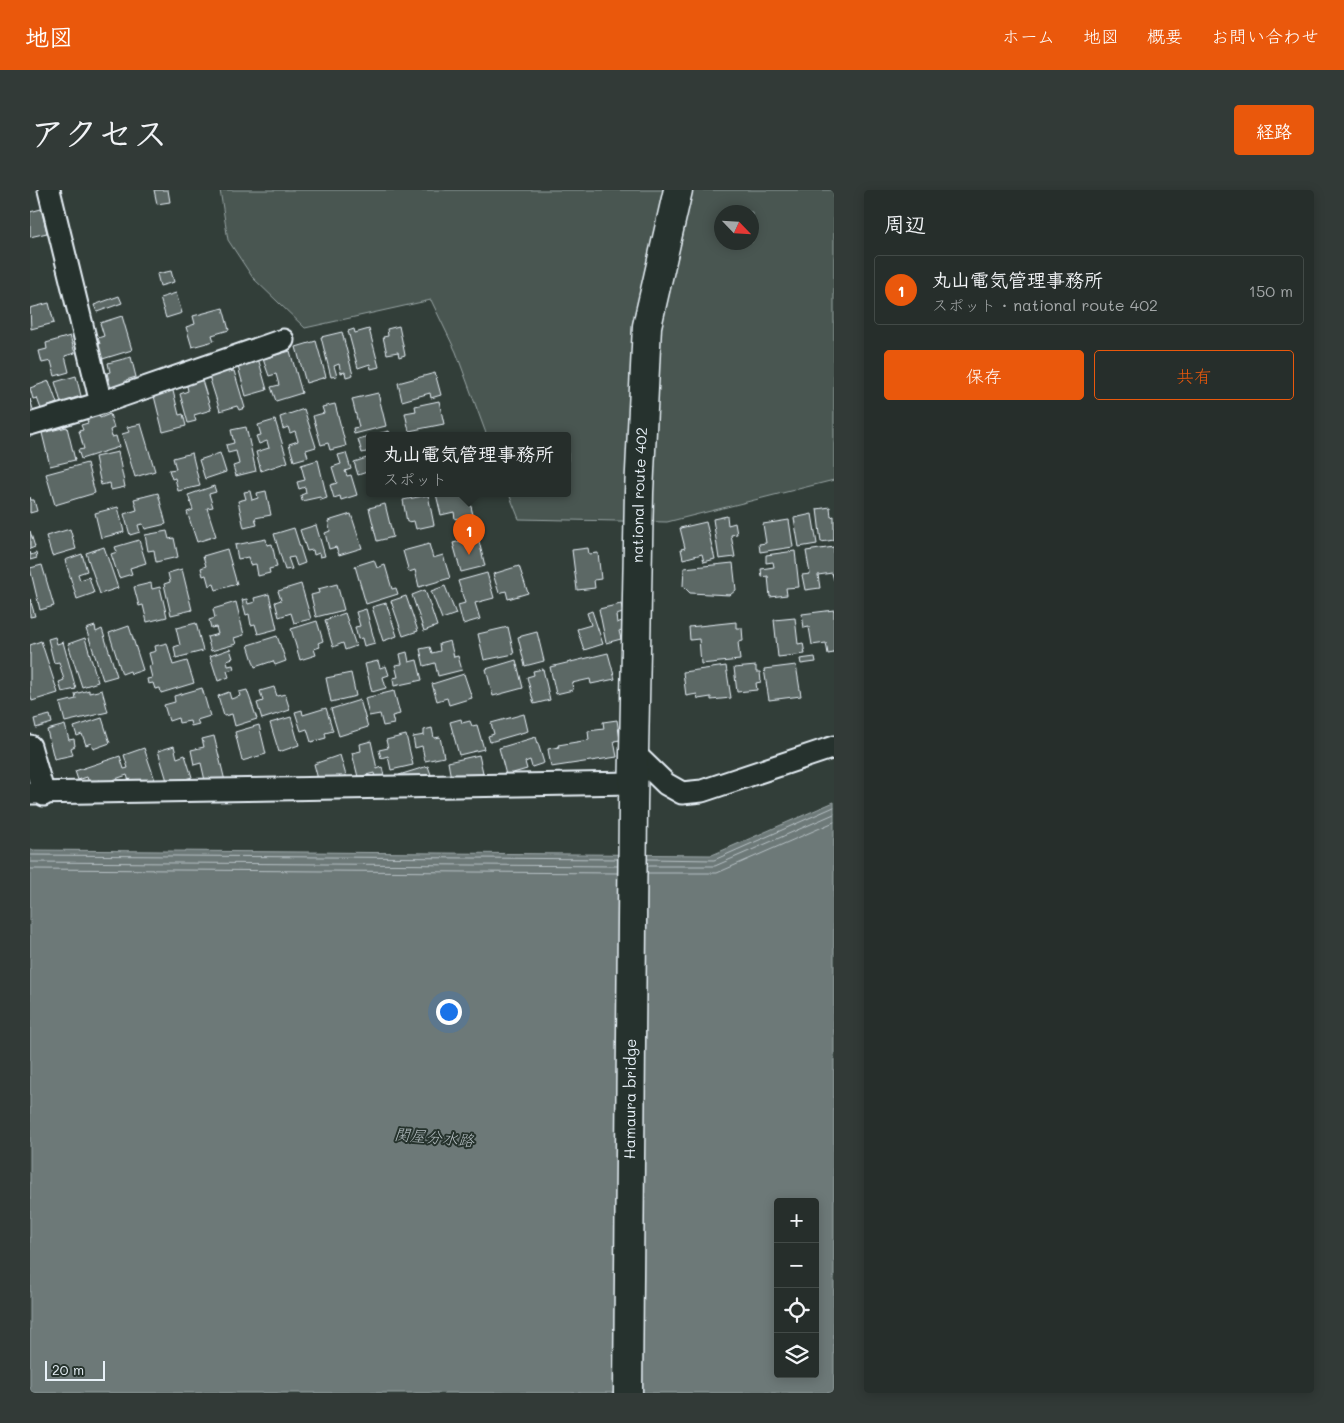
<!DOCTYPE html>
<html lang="ja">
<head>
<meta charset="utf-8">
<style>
	body { margin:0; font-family:Mali,"Klee One",sans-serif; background:#323a37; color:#f1f3f6 }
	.controls { position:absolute; right:15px; bottom:15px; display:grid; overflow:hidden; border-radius:5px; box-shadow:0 2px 12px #0003 }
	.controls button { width:45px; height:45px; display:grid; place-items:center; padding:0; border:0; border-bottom:1px solid #424a47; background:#262e2b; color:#f1f3f6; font:25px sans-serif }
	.compass { position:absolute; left:684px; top:15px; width:45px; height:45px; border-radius:50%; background:#262e2b; box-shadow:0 2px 12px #0003; rotate:115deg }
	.scale { position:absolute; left:15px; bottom:12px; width:60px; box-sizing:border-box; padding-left:5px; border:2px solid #e8f1f8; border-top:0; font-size:14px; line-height:18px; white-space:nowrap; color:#e8f1f8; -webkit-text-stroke:4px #26332d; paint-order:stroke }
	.you { position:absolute; left:418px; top:821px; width:18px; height:18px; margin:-12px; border:4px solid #fff; border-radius:50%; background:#1a73e8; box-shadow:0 0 0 8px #1a73e833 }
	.badge { display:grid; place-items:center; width:32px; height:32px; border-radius:50%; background:#ea580c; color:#fff; font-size:16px; font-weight:700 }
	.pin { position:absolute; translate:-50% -41px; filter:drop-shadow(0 1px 2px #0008) }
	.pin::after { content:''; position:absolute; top:26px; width:18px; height:15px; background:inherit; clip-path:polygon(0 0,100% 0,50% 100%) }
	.popup { position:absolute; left:336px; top:242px; width:205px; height:65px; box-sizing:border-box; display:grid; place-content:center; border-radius:5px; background:#262e2b; filter:drop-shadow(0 1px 4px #0005); font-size:16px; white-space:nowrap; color:#a4a8a9 }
	.popup b { font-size:19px; color:#f1f3f6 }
	.popup::after { content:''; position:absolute; left:50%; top:100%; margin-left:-10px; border:10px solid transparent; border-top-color:#262e2b }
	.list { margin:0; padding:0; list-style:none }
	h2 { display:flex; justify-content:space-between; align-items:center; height:65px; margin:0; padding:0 20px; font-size:21px }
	h2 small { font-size:16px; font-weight:400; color:#a4a8a9 }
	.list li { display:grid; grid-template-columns:32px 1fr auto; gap:15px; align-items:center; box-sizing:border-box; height:70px; margin:0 10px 10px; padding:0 10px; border:1px solid #424a47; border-radius:5px }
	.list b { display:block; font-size:19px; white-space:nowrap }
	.list p { margin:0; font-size:16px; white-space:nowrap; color:#a4a8a9 }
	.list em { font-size:16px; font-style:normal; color:#a4a8a9 }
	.actions { display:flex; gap:10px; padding:15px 20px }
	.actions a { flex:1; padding:11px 0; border:1px solid #ea580c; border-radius:5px; text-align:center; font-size:18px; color:#ea580c }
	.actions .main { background:#ea580c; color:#fff }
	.icon { flex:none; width:28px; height:28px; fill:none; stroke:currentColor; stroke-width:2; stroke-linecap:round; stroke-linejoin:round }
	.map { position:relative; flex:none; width:804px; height:1203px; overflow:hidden; border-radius:5px }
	header { display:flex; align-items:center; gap:30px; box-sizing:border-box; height:70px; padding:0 25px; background:#ea580c; color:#fff }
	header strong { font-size:24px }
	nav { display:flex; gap:28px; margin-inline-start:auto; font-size:18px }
	.intro { display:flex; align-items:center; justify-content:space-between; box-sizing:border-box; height:120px; padding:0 30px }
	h1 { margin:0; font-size:35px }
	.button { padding:12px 22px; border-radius:5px; background:#ea580c; color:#fff; font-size:18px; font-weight:700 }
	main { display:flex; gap:30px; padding:0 30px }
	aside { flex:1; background:#262e2b; border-radius:5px; box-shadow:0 2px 12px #0003 }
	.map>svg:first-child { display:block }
	.green { fill:#495651; stroke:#98a4a4; fill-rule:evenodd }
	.water { fill:#6d7978; stroke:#9ea9ab; fill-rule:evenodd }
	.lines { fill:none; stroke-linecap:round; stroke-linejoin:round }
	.shore { stroke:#b7c1c5; stroke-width:1 }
	.building { fill:#5c6865; stroke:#e8f1f8 }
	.minor-casing { stroke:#e8f1f8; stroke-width:25 }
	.highway-casing { stroke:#e8f1f8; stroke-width:31 }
	.minor { stroke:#26332d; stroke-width:21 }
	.highway { stroke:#26332d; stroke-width:28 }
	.labels { text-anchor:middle; stroke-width:4; stroke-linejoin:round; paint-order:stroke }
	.street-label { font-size:15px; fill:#e8f1f8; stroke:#26332d }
	.water-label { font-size:16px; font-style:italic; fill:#b1bbbe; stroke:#26332d }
</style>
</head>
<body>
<header>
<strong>地図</strong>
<nav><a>ホーム</a><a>地図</a><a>概要</a><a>お問い合わせ</a></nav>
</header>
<div class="intro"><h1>アクセス</h1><a class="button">経路</a></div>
<main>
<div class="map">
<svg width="804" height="1203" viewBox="0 0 804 1203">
	<rect width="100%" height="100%" fill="#323e39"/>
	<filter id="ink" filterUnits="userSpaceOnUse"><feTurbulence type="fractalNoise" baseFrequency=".02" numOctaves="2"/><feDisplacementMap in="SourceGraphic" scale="10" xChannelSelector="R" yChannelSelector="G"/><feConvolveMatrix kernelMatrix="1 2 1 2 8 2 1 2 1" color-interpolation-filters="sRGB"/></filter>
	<g filter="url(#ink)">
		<!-- green -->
		<path class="green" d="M190,0H804V290L637,332L489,329L479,304H538V246H457L426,162L401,110L275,138L223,88L198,50ZM692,22H722V52H692Z"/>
		<!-- water -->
		<path class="water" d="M804,612V1203H0V660L682,665ZM748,1012H785V1184H748Z"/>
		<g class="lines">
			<!-- shore -->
			<path class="shore" d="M0,665L588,669
				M618,669L684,670L804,617
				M0,672L587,676
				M617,676H685L804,624
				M0,679L587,683
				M617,683H687L804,632"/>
		</g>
		<!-- building -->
		<path class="building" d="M124,0H138L140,12L127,14Z
			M11,19L17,43L0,47V22Z
			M141,81L144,92L130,96L127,84Z
			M146,103L152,123L136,128L130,108Z
			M89,106L92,113L67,122L64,115Z
			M19,113L24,133L1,139L0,118Z
			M193,118L199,140L182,145L184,151L162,157L156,137L165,134L163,126Z
			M92,126L102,160L66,171L61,157L70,154L68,148L74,146L70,133Z
			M369,136L375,165L369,167L368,162L357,164L353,147L358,146L357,139Z
			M324,139L325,143L339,139L349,177L341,179L340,174L328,178L318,141Z
			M312,142L323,185L316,187L315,182L311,183L309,174L304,176L307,186L301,187L291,147Z
			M40,146L45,163L35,166L39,182L25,186L21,171L12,173L9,161L17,159L16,153Z
			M286,151L296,187L276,193L266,157Z
			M260,161L272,203L246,211L241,197L249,195L246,184L239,186L233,169Z
			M101,167L106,187L96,190L97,194L81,199L77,183L80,182L78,173Z
			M228,168L237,200L216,206L207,173Z
			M197,177L198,182L204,181L215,218L209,220L207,216L190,221L178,183Z
			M405,183L411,205L401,208L400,203L372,211L368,193Z
			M46,186L51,206L41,209L42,213L32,216L25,192Z
			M171,187L181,220L164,225L166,231L158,233L150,204L158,201L157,196L150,198L149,193Z
			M19,191L27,213L11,219L7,208L3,209L0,198Z
			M142,197L149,225L153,224L156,236L133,242L123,202Z
			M348,203L356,236L324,244L323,238L329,237L322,209Z
			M0,209L5,226L0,228Z
			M409,211L414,234L379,241L375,223L386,221L385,216Z
			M305,214L316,256L300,260L298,253L291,255L283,226L294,223L292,217Z
			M274,219L286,257L276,260L278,267L264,271L259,254L268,251L265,241L260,243L258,237L253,239L250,227Z
			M69,223L70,228L80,224L84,238L80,240L82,247L86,246L89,257L51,269L48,260L54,259L49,241L53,240L51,235L58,233L56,227Z
			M245,230L258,272L231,281L226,262L239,258L237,251L229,254L226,246L231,245L228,235Z
			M111,234L125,281L105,287L92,244L99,242L97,237Z
			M37,237L45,270L20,276L12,243Z
			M216,237L226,281L206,286L203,276L209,274L206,261L198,263L196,255L204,253L201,240Z
			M359,241L361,246H340V261L332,263L328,249Z
			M88,262L95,297L81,300L80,293L71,295L65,267Z
			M162,263L170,296L148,301L145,288L142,289L139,280L146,279L143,268Z
			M190,263L196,282L175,289L169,270Z
			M316,263L321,279L315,281L317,286L321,285L327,305L311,310L310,306L304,308L300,295L307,293L302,277L311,274L308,265Z
			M340,267V293L337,282L328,285L324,272Z
			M288,270L297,308L291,310L290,307L272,311L271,305L276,303L275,297L269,299L267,292L275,290L271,275Z
			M57,273L65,303L25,315L16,284Z
			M184,296L186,302L179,304L183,317L177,318L186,346L167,352L157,322L163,320L158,305Z
			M220,301L222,310L228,308L227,303L236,301L241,325L225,328L227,335L214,338L208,311L216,309L214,302Z
			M128,303L136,334L115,339L113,334L108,335L110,342L100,345L94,324L107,320L104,309Z
			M406,304H438L443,325L425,329L424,322L411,325Z
			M398,305L404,335L386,339L384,331L377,332L373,310Z
			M0,307L1,310H4L7,321L0,323Z
			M355,314L363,347L347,351L339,318Z
			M88,317L94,342L71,348L65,323Z
			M800,317L801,327L804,326V350L791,352L787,319Z
			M321,324L332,358L309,365L306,357L299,359L295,343L300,341L298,331Z
			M782,324L787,354L769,357L764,328Z
			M697,326L698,335L705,333L707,344L701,345L705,367L689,369L683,329Z
			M759,330L763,357L730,362L729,354L736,353L733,334Z
			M676,332L685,369L674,372L672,364L653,369L651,359L655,358L650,338Z
			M286,335L295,366L290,367L289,363L284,365L283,360L277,361L270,340Z
			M264,338L275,373L267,376L264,367L258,368L262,379L255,380L244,344Z
			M40,339L46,359L22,366L16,346Z
			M446,339L455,376L431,382L423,353L439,349L437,342Z
			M0,341L5,357L0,359Z
			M137,341L139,349L144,348L148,367L126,372L124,360L118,361L115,345Z
			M236,349L237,355L242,354L247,377L239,379L240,383L228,386L226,374L220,375L218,367L208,369L205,355Z
			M109,350L116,373L100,378L102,384L89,388L81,364L87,362L85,357Z
			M399,354L403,368L413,365L420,388L389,397L385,380L379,382L373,361Z
			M74,357L88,398L70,404L56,363Z
			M804,357V390L802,383L788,385L790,398L775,400L772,385L780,384L776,361Z
			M558,358L559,364L568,363L571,389L564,390L565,398L547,400L542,360Z
			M197,359L207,394L186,400L184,394L179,396L176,385L173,386L171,378L176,376L173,366Z
			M765,361L769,397L756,398L757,405L740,407L738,386L732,387L731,379L744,377L743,372L736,373V365Z
			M0,362L1,365L6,363L7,368L0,370Z
			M52,364L57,381L48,384L50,390L59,387L64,403L47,409L35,370Z
			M344,370L347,378L355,375L362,399L366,398L368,404L336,414L325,376Z
			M703,373L706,400L700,405L660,403L653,396L654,378Z
			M12,375L24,416L10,420L0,378Z
			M489,376L498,403L478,409L476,401L469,403L463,384Z
			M152,379L162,420L141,425L134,394L140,392L138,383Z
			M457,383L464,408L445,413L450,429L433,434L428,415L435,413L428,391Z
			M121,393L122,399L130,397L137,427L117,432L113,415L109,416L104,397Z
			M271,394L281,429L264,433L261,423L249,427L245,412L251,410L248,401Z
			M307,394L314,420L286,427L281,405L289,403L288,399Z
			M415,396L426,424L412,429L401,401Z
			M395,400L407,436L394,441L382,405Z
			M239,404L247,439L228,444L225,434L221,435L219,424L216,425L212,410L217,409L218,414L225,412L224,408Z
			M376,406L388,441L373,446L361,411Z
			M0,409L5,426L0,427Z
			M206,412L214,445L204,448L206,454L181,461L177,447L188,444L186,437L181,438L179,430L185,428L183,419Z
			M356,413L367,446L353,451L342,417Z
			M591,414L593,423L586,425L587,433L592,431L594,439L589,441L591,449L576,453L569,419Z
			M336,419L345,453L334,456L332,448L328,449L325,437L330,436L326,422Z
			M804,420V463L798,464L796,453L782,455L779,437L774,438L772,424Z
			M562,421L573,454L554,460L547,439L561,435L557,423Z
			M315,423L326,456L315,460L313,453L303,457L295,430Z
			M765,428L768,454L773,453L775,464L748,467L744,430Z
			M287,431L293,451L288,453L290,457L284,459L286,465L270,470L261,439Z
			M706,432V438H712L713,451L708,452L710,470L671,474L669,449L660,450L659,437Z
			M166,433L173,461L146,468L144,457L150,455L146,438Z
			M65,436L66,442L72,439L87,486L73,490L56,439Z
			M99,436L113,480L101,484L100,481L92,484L79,443Z
			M478,437L484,464L454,470L448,444Z
			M507,442L514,471L495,476L488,447Z
			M247,446L256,471L245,475L243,471L225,477L218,455Z
			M25,447L27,454L33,452L46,499L32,502L29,492L34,490L29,472L24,473L18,449Z
			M55,448L68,492L52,497L38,454Z
			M11,451L28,503L2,511L0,503V455Z
			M420,451L424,467L428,466L432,480L408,486L405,473L394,476L390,459L400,457L402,463L410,461L409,454Z
			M137,453L143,475L157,471L164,493L131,503L130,498L125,499L123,493L118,494L117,489L122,488L119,476L122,475L119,463L126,461L125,456Z
			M200,459L203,468L197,470L198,476L203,475L204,479L197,481L199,487L188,491L180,466Z
			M377,462L379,472L387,470L392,490L364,496L363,488L368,487L365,475L372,474L370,464Z
			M578,463L585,489L561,494L560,489L542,493L543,500L526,504L520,477Z
			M785,467L786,472L771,474L770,469Z
			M486,470L493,498L463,506L456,479Z
			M348,471L350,478L356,476L359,485L353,487L356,498L342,502L335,474Z
			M766,475L771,506L739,510L734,479Z
			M696,476L701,508L681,510V507L668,509L667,504L656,506L653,482Z
			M726,476V482H730L731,492L726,493L727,500L707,502L704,478Z
			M513,479L520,510L504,514L497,487L504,485L503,481Z
			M321,483L326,506L301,512L296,488Z
			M434,484L442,508L419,515L417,508L407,511L402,494Z
			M244,497L247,506L255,504L260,520L232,529L227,513L233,511L230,501Z
			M172,498L180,526L167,530L169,534L161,536L160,531L149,533L148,528L139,531L134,515L145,512L144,506Z
			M59,500V503L72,500L78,522L35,532L30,513L46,509L45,504Z
			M217,500L227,529L205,536L202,524L194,526L188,506L199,502L201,509L210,506L209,502Z
			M364,501L370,524L362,526L364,534L353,536L350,524L339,526L335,508Z
			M330,510L338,537L309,546L301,519Z
			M296,518L303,541L295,543L296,548L281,552L277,539L271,541L265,522L272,520L273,525Z
			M494,524L498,541L460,552L458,546L464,544L461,533Z
			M20,525L22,533L6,538L4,529Z
			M261,527L269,555L249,562L240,533Z
			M72,528L80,553L63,559L61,553L56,555L52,544L47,546L44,537Z
			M431,529L432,533L440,531L442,536L447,535L454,559L429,565L420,532Z
			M587,530L590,550L584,551L587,567L521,577L518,559L529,557L528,555L559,550L558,541L574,539L573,532Z
			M35,535L39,550L44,549L45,556L41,558L43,565L24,569L17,540Z
			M229,535L236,564L212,571L205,542Z
			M402,538L404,548L410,547L414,567L395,571L392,556L385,558L383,547L394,545V540Z
			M376,545L383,575L361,580L358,566L351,568L349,560L358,558L356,550Z
			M184,546L195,591L176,595L171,573L164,575L161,560L174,557L172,549Z
			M506,547L514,573L502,577L500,570L495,572L497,579L476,585L469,558Z
			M341,551L347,579L352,577L354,586L345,588L344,583L328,587L322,563L331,561L330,554Z
			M144,556L147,568L155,565L162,587L138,594L128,561Z
			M114,558L126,593L114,597L111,590L100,594L97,585L71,594L70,590L59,593L57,587L48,590L45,581L90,566L94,579L98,578L94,565Z
			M310,565L317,589L290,597L284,574Z
			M449,565L454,587L422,594L418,572Z
			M398,576L405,596L372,594L369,585Z"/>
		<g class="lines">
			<defs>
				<path id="minor" d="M19,0L71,213
					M0,234L71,213L253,150
					M0,556L14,605
					M604,563L636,594L652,603L672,601L804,557
					M0,603L603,593"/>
				<g id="highway">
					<path id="s1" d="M598,1203L603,615L609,302L617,136L648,0"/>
				</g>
			</defs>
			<!-- minor casing -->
			<use href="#minor" class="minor-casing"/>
			<!-- highway casing -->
			<use href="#highway" class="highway-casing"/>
			<!-- minor -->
			<use href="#minor" class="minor"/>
			<!-- highway -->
			<use href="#highway" class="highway"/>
		</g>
	</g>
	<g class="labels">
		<!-- street labels -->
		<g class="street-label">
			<text dy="5" stroke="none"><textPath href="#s1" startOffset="898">national route 402</textPath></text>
			<text dy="5" stroke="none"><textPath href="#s1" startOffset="294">Hamaura bridge</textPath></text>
		</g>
		<!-- water labels -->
		<g class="water-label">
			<text transform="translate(404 947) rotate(5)" y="6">関屋分水路</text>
		</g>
	</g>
</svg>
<div class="controls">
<button>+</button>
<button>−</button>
<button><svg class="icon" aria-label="locate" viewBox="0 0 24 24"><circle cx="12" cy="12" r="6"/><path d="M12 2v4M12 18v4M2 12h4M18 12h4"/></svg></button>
<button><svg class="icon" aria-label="layers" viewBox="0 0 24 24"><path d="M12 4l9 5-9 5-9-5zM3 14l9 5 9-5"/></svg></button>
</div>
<svg class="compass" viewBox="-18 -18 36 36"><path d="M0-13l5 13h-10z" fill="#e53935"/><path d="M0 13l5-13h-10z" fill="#a4a8a9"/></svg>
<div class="scale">20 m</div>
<div class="you"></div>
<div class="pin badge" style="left:439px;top:365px">1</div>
<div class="popup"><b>丸山電気管理事務所</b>スポット</div>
</div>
<aside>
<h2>周辺<small></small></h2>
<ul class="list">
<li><span class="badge">1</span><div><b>丸山電気管理事務所</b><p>スポット · national route 402</p></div><em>150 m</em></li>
</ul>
<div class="actions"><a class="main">保存</a><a>共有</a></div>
</aside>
</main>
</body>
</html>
